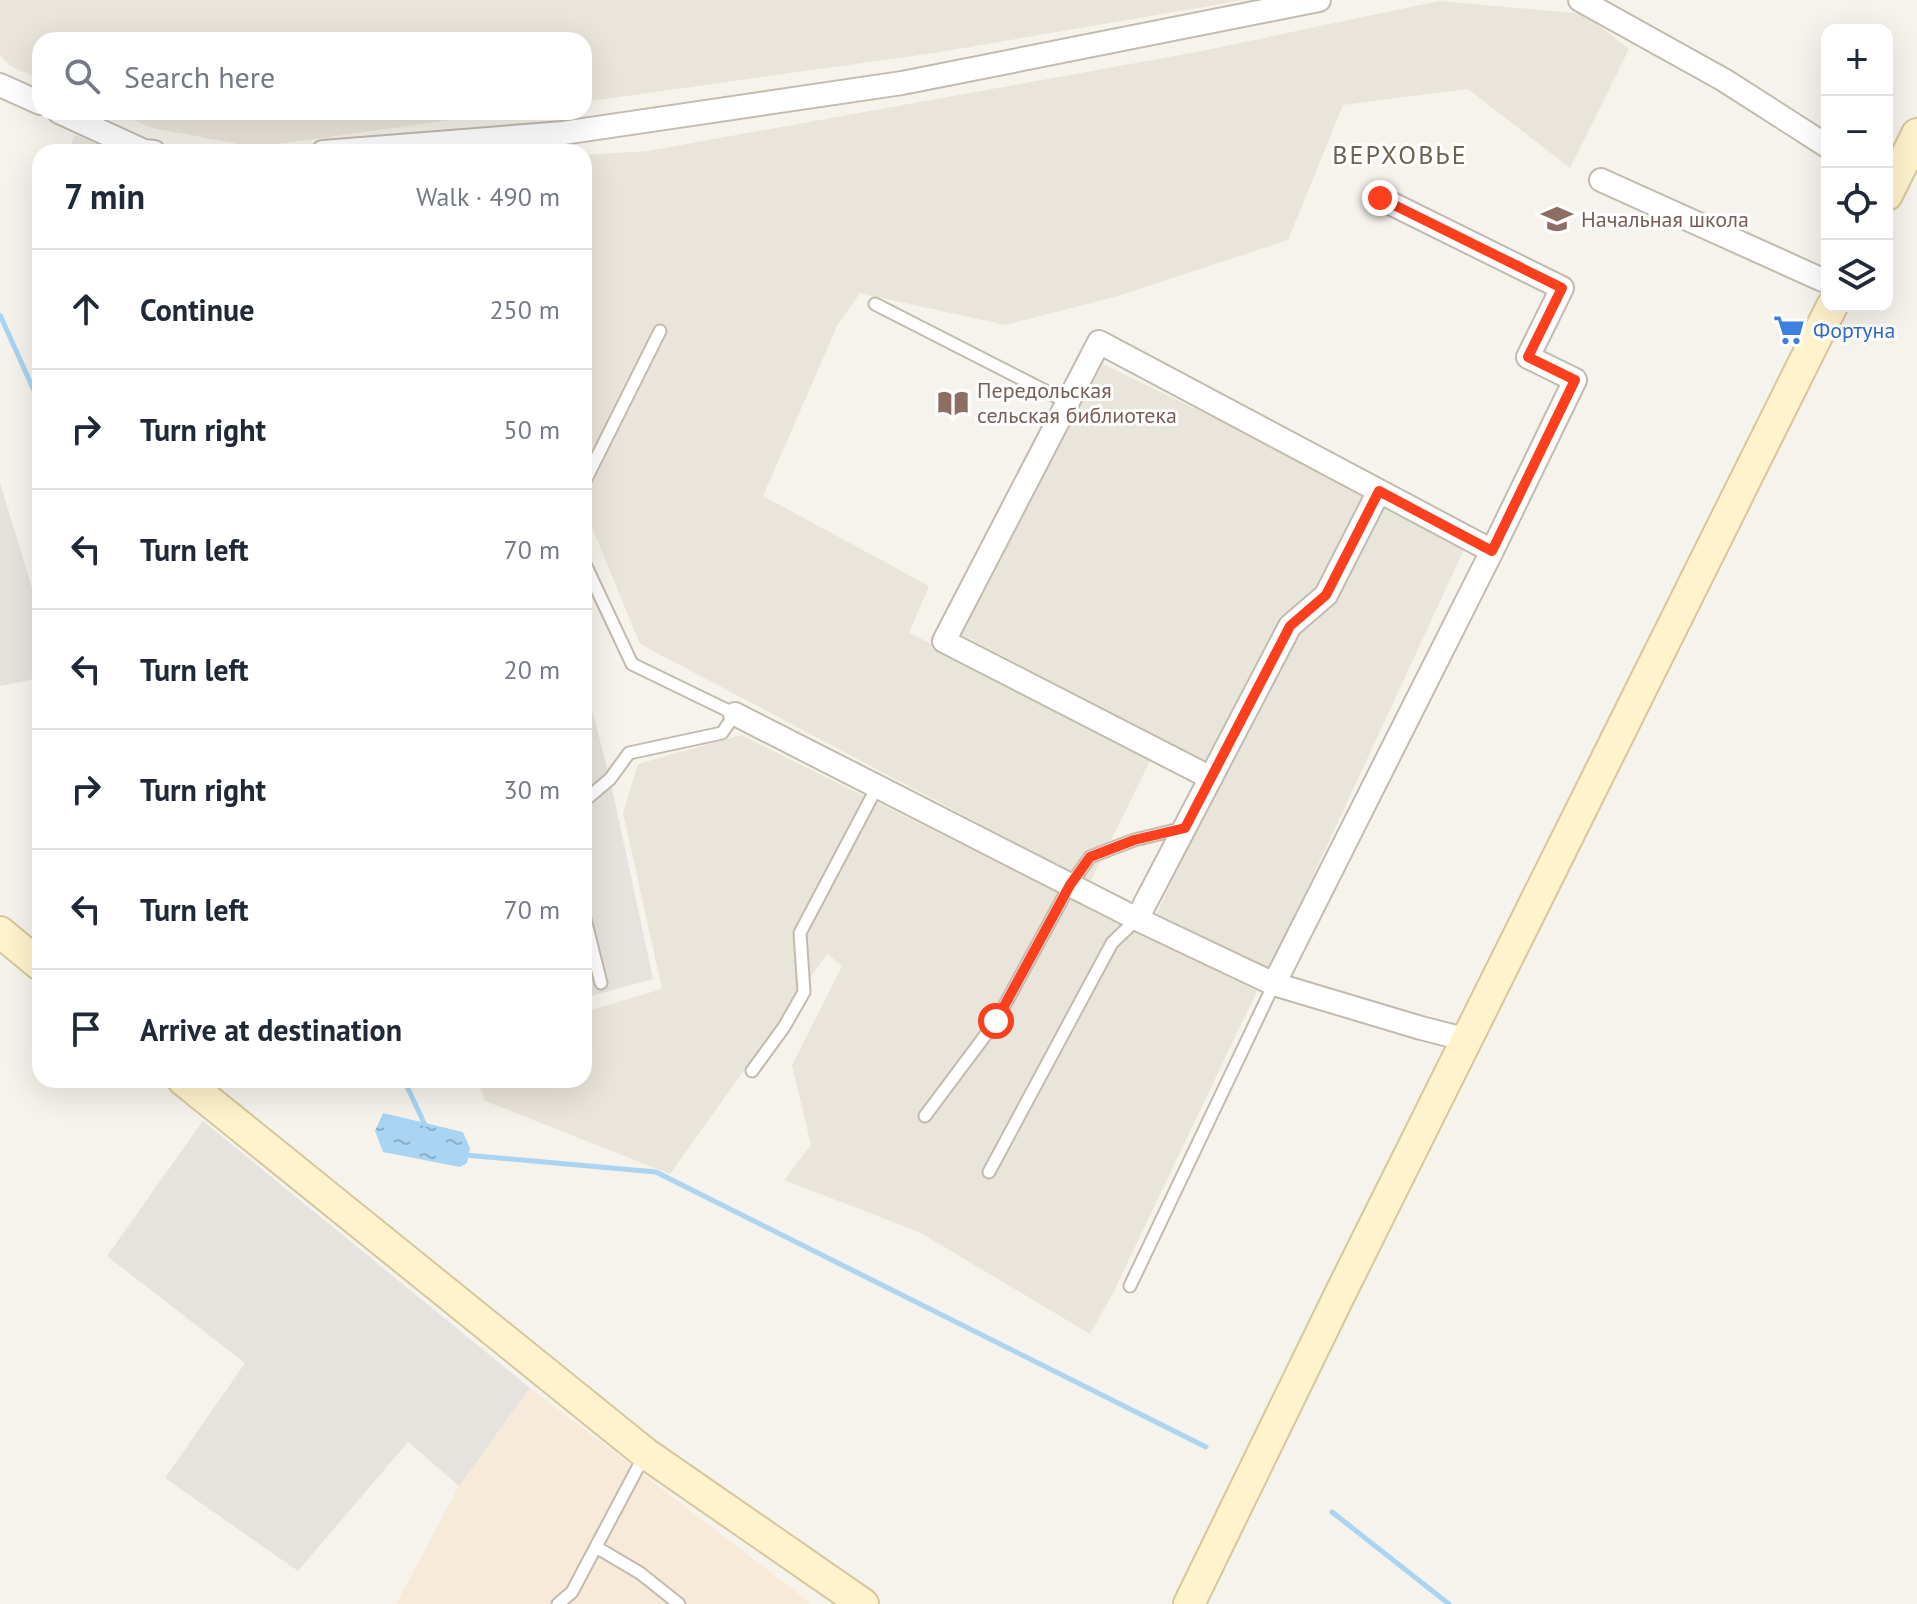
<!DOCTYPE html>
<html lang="en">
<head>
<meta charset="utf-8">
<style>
	body { margin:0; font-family:"PT Sans",sans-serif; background:#f2f2f3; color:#1f2937 }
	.controls { position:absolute; right:24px; top:24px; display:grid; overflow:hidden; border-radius:16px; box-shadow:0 8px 32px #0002 }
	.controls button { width:72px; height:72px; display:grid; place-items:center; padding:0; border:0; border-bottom:2px solid #e0e1e3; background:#fff; color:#1f2937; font:40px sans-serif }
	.stop { position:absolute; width:24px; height:24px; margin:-18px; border:6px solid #fc3f1d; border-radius:50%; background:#fff }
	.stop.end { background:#fc3f1d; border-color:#fff; box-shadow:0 2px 8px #0008 }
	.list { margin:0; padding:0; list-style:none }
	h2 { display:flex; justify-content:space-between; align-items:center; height:104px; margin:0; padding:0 32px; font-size:34px }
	h2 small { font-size:26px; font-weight:400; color:#747a83 }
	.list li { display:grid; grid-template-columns:52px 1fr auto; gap:24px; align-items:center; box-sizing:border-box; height:120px; padding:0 32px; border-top:2px solid #e0e1e3 }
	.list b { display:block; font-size:30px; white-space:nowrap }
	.list em { font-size:26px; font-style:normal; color:#747a83 }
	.icon { flex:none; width:44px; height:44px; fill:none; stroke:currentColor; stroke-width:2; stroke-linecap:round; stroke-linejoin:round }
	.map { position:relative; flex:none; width:1917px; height:1604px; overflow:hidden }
	.search { position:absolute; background:#fff; box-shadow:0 8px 32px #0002; left:32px; top:32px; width:560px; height:88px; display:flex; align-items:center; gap:20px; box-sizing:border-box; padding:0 28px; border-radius:24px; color:#747a83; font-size:30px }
	.panel { position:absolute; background:#fff; box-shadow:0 8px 32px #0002; left:32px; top:144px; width:560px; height:944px; border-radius:24px }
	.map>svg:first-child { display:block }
	.residential { fill:#eae5da }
	.commercial { fill:#f7ead8 }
	.industrial { fill:#e6e2dd }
	.water { fill:url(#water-ripples) }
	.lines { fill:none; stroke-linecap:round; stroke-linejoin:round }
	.stream { stroke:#a9d4f2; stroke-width:5 }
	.lane-casing { stroke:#c2bbae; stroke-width:15 }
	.street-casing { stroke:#c2bbae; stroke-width:26 }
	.secondary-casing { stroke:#d6c79b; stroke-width:34 }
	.lane { stroke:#fff; stroke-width:11 }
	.street { stroke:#fff; stroke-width:22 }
	.secondary { stroke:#fff3cd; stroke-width:30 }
	.route { stroke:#fc3f1d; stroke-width:10 }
	.labels { text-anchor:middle; stroke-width:6; stroke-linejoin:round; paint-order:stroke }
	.education-label { font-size:22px; fill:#785e54; stroke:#fff; text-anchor:start }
	.shop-label { font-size:22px; fill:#366cbe; stroke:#fff; text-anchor:start }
	.quarter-label { font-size:26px; letter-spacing:2px; fill:#6e6250; stroke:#fff }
</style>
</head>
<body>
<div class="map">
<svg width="1917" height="1604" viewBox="0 0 1917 1604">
	<defs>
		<pattern id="water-ripples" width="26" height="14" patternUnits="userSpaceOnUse" patternTransform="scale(2)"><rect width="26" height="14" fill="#a9d4f2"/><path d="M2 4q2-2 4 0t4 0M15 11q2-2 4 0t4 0" fill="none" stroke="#8caec5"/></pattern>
	</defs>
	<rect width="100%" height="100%" fill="#f6f3ec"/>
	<!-- residential -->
	<path class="residential" d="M0,0H1244L934,53L584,102V40H40V79L10,66L0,55Z
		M1439,1L1585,14L1629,49L1570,168L1468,89L1343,105L1288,240L1118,296L1005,325L860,293L838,324L763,496L929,586L909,633L1154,753L1090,882L640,644L584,508V155L648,151L1197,52Z
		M115,112H510L255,147L152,128Z
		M75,135L118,152H67Z
		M1103,364L1468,541L1269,971L1156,915L1223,772L959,633Z
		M741,735L1257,991L1113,1293L1090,1334L919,1232L784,1180L811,1145L792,1065L842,966L827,954L670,1174L485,1101L478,1080H584V1012L662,989L623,813L638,764Z"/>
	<!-- commercial -->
	<path class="commercial" d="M530,1388L812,1604H396L459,1486Z"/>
	<!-- industrial -->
	<path class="industrial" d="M0,483L40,614V678L0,686Z
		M584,679L610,779L653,979L584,998Z
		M203,1121L530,1388L459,1486L408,1442L298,1571L165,1478L245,1363L107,1256Z"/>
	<!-- water -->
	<path class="water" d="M383,1113L463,1132L470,1148L467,1163L460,1167L383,1152L375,1131Z"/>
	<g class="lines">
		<!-- stream -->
		<path class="stream" d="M0,315L40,404
			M404,1080L425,1125
			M465,1155L656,1172L1206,1447
			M1332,1512L1449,1604"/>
		<defs>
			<path id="lane" d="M875,304L1067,402
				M584,483L660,331
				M584,562L632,664L735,714L722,733L629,753L610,779L584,801
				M584,915L601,983
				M752,1071L784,1027L804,992L800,933L877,787
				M925,1116L996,1021L1070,885L1090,857L1134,840L1184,828
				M989,1172L1112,943L1137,919
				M1130,1286L1274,984
				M596,1547L640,1573L679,1604
				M558,1604L572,1592L645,1454"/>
			<path id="street" d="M1580,0L1724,80L1827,146
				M0,85L40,103
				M59,112L144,151L154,152
				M323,152L563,133L902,83L1319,0
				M1601,180L1827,282
				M735,714L1137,919L1274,984L1421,1028L1468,1040
				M1211,778L944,641L1099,342L1492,551
				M1137,919L1290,626L1326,595L1379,491
				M1274,984L1492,551L1575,380L1528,357L1562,288L1380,198"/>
			<path id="secondary" d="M1887,195L1917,134
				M0,932L40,965
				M183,1080L645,1453L863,1604
				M1189,1604L1342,1290L1832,306"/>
		</defs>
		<!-- lane casing -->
		<use href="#lane" class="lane-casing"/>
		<!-- street casing -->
		<use href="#street" class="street-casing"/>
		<!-- secondary casing -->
		<use href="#secondary" class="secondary-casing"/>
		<!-- lane -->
		<use href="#lane" class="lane"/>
		<!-- street -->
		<use href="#street" class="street"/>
		<!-- secondary -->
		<use href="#secondary" class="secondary"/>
	</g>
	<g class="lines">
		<!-- route -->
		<path class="route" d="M996,1021L1070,885L1090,857L1134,840L1185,828L1290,626L1326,595L1379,491L1492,551L1575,380L1528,357L1562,288L1380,198"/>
	</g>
	<!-- icons -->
	<defs>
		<symbol id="school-bare" viewBox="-9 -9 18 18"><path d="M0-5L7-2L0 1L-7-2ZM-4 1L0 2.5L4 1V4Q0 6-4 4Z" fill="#8d6e63" stroke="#fff" stroke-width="2.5" paint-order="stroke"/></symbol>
		<symbol id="supermarket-bare" viewBox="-9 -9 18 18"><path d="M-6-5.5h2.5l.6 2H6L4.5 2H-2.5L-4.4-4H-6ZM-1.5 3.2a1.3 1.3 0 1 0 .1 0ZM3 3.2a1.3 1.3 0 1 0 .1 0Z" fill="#3f7fe0" stroke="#fff" stroke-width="2.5" paint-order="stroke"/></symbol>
		<symbol id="library-bare" viewBox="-9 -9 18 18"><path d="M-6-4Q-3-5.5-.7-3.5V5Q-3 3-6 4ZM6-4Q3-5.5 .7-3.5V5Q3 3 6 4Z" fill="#8d6e63" stroke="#fff" stroke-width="2.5" paint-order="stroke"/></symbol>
	</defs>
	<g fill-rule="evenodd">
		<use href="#school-bare" x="1535" y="197" width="44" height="44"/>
		<use href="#supermarket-bare" x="1767" y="308" width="44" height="44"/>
		<use href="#library-bare" x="931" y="381" width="44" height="44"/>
	</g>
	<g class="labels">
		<!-- education labels -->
		<g class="education-label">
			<text x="1581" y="227">Начальная школа</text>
			<text x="977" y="398">Передольская<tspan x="977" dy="25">сельская библиотека</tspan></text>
		</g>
		<!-- shop labels -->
		<g class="shop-label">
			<text x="1813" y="338">Фортуна</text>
		</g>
		<!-- quarter labels -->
		<g class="quarter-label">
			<text x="1400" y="164">ВЕРХОВЬЕ</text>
		</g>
	</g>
</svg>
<div class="controls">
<button>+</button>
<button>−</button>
<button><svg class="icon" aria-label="locate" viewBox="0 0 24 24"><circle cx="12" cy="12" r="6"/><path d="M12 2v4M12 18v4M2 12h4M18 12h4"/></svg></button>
<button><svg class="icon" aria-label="layers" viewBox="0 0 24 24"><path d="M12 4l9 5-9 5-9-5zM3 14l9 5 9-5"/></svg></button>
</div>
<div class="stop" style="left:996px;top:1021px"></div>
<div class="stop end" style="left:1380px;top:198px"></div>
<div class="search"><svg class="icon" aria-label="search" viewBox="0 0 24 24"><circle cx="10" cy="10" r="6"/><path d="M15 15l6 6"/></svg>Search here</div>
<section class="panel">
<h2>7 min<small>Walk · 490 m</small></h2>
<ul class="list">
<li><svg class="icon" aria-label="ahead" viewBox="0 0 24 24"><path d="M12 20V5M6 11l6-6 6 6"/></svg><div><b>Continue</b></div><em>250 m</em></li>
<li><svg class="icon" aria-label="right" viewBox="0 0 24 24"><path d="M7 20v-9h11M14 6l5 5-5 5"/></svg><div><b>Turn right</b></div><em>50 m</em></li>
<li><svg class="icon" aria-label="left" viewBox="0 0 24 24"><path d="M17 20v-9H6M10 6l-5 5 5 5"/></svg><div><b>Turn left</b></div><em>70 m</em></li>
<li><svg class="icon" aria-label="left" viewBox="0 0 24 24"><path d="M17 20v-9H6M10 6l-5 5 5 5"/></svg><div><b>Turn left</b></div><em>20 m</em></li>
<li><svg class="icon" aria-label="right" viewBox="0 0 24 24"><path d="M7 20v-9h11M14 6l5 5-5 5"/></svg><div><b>Turn right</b></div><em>30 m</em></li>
<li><svg class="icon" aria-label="left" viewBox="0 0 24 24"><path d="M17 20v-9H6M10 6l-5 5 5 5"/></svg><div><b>Turn left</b></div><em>70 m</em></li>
<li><svg class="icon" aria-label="arrive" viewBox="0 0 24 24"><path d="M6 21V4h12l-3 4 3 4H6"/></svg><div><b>Arrive at destination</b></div></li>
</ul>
</section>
</div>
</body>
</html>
